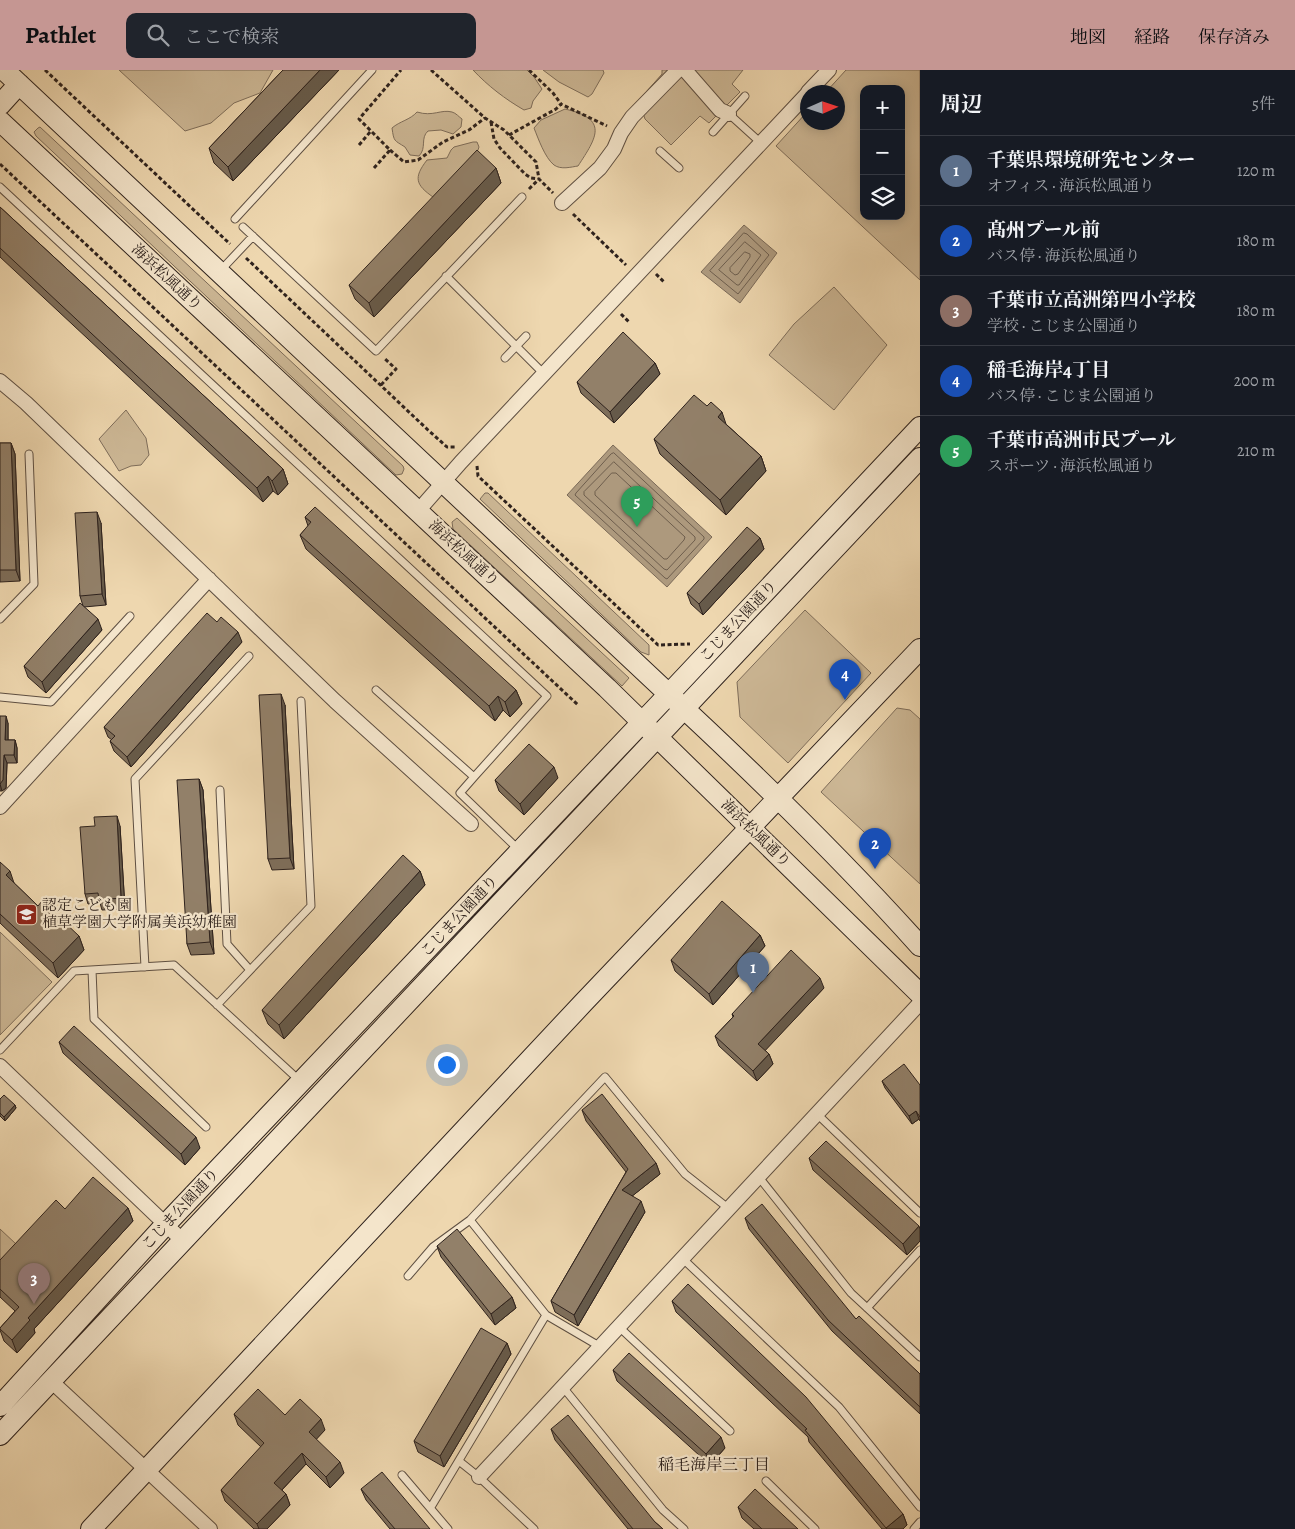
<!DOCTYPE html>
<html lang="ja">
<head>
<meta charset="utf-8">
<style>
	body { margin:0; font-family:Alegreya,"Noto Serif JP",serif; background:#20242c; color:#f1f3f6 }
	.controls { position:absolute; right:15px; top:15px; display:grid; overflow:hidden; border-radius:10px; box-shadow:0 2px 12px #0003 }
	.controls button { width:45px; height:45px; display:grid; place-items:center; padding:0; border:0; border-bottom:1px solid #363941; background:#171b24; color:#f1f3f6; font:25px sans-serif }
	.compass { position:absolute; left:800px; top:15px; width:45px; height:45px; border-radius:50%; background:#171b24; box-shadow:0 2px 12px #0003; rotate:87deg }
	.you { position:absolute; left:446px; top:994px; width:18px; height:18px; margin:-12px; border:4px solid #fff; border-radius:50%; background:#1a73e8; box-shadow:0 0 0 8px #1a73e833 }
	.badge { display:grid; place-items:center; width:32px; height:32px; border-radius:50%; background:#c59692; color:#fff; font-size:16px; font-weight:700 }
	.pin { position:absolute; translate:-50% -41px; filter:drop-shadow(0 1px 2px #0008) }
	.pin::after { content:''; position:absolute; top:26px; width:18px; height:15px; background:inherit; clip-path:polygon(0 0,100% 0,50% 100%) }
	.list { margin:0; padding:0; list-style:none }
	h2 { display:flex; justify-content:space-between; align-items:center; height:65px; margin:0; padding:0 20px; font-size:21px }
	h2 small { font-size:16px; font-weight:400; color:#9ea1a6 }
	.list li { display:grid; grid-template-columns:32px 1fr auto; gap:15px; align-items:center; box-sizing:border-box; height:70px; padding:0 20px; border-top:1px solid #363941 }
	.list b { display:block; font-size:19px; white-space:nowrap }
	.list p { margin:0; font-size:16px; white-space:nowrap; color:#9ea1a6 }
	.list em { font-size:16px; font-style:normal; color:#9ea1a6 }
	.icon { flex:none; width:28px; height:28px; fill:none; stroke:currentColor; stroke-width:2; stroke-linecap:round; stroke-linejoin:round }
	.map { position:relative; flex:none; width:920px; height:1459px; overflow:hidden }
	header { display:flex; align-items:center; gap:30px; box-sizing:border-box; height:70px; padding:0 25px; background:#c59692; color:#111 }
	header strong { font-size:24px }
	nav { display:flex; gap:28px; margin-inline-start:auto; font-size:18px }
	.search { width:350px; height:45px; background:#20242c; display:flex; align-items:center; gap:12px; box-sizing:border-box; padding:0 18px; border-radius:10px; color:#9ea1a6; font-size:19px }
	main { display:flex }
	aside { flex:1; background:#171b24 }
	.map>svg:first-child { display:block }
	.green { fill:#cdb896; stroke:#7e6d5a; fill-rule:evenodd }
	.water { fill:#ad997d; stroke:#7a6957 }
	.lines { fill:none; stroke-linecap:round; stroke-linejoin:round }
	.shore { stroke:#6e5e4d; stroke-width:1 }
	.lane-casing { stroke:#5e4f42; stroke-width:9 }
	.street-casing { stroke:#5e4f42; stroke-width:16 }
	.secondary-casing { stroke:#2e221d; stroke-width:22 }
	.path { stroke:#2e221d; stroke-width:3; stroke-dasharray:4 2.5; stroke-linecap:butt }
	.lane { stroke:#f4e5cb; stroke-width:7 }
	.street { stroke:#f4e5cb; stroke-width:14 }
	.secondary { stroke:#f4e5cb; stroke-width:20 }
	.wall { fill:#7e6e5a; stroke:#2e221d }
	.shaded-wall { fill:#665a4a; stroke:#2e221d }
	.building { fill:#928069; stroke:#2e221d }
	.labels { text-anchor:middle; stroke-width:4.5; stroke-linejoin:round; paint-order:stroke }
	.street-label { font-size:15px; fill:#2e221d; stroke:#f4e5cb }
	.poi-label { font-size:15px; fill:#2e221d; stroke:#f4e5cb; text-anchor:start }
	.neighbourhood-label { font-size:16px; fill:#2e221d; stroke:#f4e5cb }
</style>
</head>
<body>
<header>
<strong>Pathlet</strong>
<div class="search"><svg class="icon" aria-label="search" viewBox="0 0 24 24"><circle cx="10" cy="10" r="6"/><path d="M15 15l6 6"/></svg>ここで検索</div>
<nav><a>地図</a><a>経路</a><a>保存済み</a></nav>
</header>
<main>
<div class="map">
<svg width="920" height="1459" viewBox="0 0 920 1459">
	<rect width="100%" height="100%" fill="#eed7af"/>
	<filter id="stains"><feTurbulence type="fractalNoise" baseFrequency=".004" numOctaves="4"/><feColorMatrix values="0 0 0 0 .2 0 0 0 0 .09 0 0 0 0 .02 0 0 0 .5 -.17"/></filter>
	<radialGradient id="worn" r=".72"><stop offset=".6" stop-color="#630" stop-opacity="0"/><stop offset="1" stop-color="#630" stop-opacity=".3"/></radialGradient>
	<!-- green -->
	<path class="green" d="M119,0H273L260,23L234,33L211,53L185,61Z
		M473,0H527L534,7L542,19L533,31L531,38L524,40C505,29 488,16 473,0Z
		M543,0H603L604,3L592,24L588,27L559,12Z
		M662,0H743L732,14L740,22L709,53L700,46L671,75L645,49L639,30L662,4Z
		M846,0H920V210L776,76L807,42L808,52H838V22H826ZM864,19H901V146H864Z
		M565,39C609,49 597,67 578,96C571,97 561,100 554,95C545,88 538,68 534,58L541,50Z
		M417,42C433,47 441,39 452,42C456,43 459,47 462,49L461,57L453,64L441,60L428,61C420,68 427,78 419,86L410,85L405,77C394,70 394,72 392,58C400,51 410,50 417,42Z
		M40,57L403,396L404,399L402,404L396,405L36,66L34,62L38,58Z
		M473,72H477L479,77L478,80L433,127C416,115 413,108 427,90L447,88L451,80L454,77Z
		M834,217L887,275L834,340L769,285L794,254Z
		M126,340L146,368L149,385L141,395L131,396L119,401L99,369Z
		M485,423H488L649,575V585L641,582L480,429Z
		M457,448L629,608L622,616L453,459L452,452Z
		M805,540L871,603L788,693L740,647L737,612Z
		M897,638L910,640L920,649V814L821,722Z
		M0,862L52,912L0,965Z
		M0,1159L16,1174L0,1194Z"/>
	<!-- water -->
	<path class="water" d="M744,155L777,183L740,233L701,202Z
		M613,375L712,467L667,517L567,425Z"/>
	<g class="lines">
		<!-- shore -->
		<path class="shore" d="M744,163L747,164L769,185L738,224L710,201Z
			M745,172L761,185L739,215H737L719,200Z
			M745,182L750,184V187L738,204L735,205L730,201V198Z
			M614,383L704,467V469L667,509L665,508L575,425L576,423L611,384Z
			M614,392L695,467V470L667,500L664,499L584,425V422Z
			M612,403H616L685,467L684,470L667,489H664L595,425V422Z"/>
		<defs>
			<path id="lane" d="M729,44L761,73
				M713,62L745,26
				M660,81L679,98
				M0,117L547,626L474,707
				M235,149L372,0
				M243,157L376,281L522,127
				M221,200L253,166
				M446,206L544,304
				M505,288L526,266
				M0,549L34,514L29,384
				M376,620L474,707L460,723L518,779
				M0,627L51,632L130,546
				M220,720L227,874L250,900
				M145,897L135,709L249,586
				M92,900L94,949L206,1057
				M217,935L311,836L301,631
				M0,980L74,901L174,895L300,1011
				M816,1043L920,1143
				M758,1106L851,1223L920,1287
				M470,1150L546,1245L599,1276
				M682,1188L839,1337L920,1437
				M408,1206L433,1177L470,1150L605,1007L685,1104L728,1138
				M867,1238L920,1180
				M618,1256L730,1361
				M562,1316L663,1440L684,1459
				M459,1391L479,1407L534,1459
				M402,1405L448,1459
				M766,1411L815,1459
				M431,1437L546,1245
				M914,1459L920,1452"/>
			<path id="street" d="M685,0L720,40L729,44
				M808,22L829,0
				M562,133L600,98L614,79L621,63L632,47L678,0
				M0,311L26,333L335,631L471,754
				M418,441L461,392L808,23
				M0,737L209,509
				M0,996L183,1171
				M51,1311L210,1459
				M479,1407L920,933"/>
			<path id="secondary" d="M4,0L708,661C781,730 853,801 920,876
				M0,35L19,14
				M0,51L607,618L920,924
				M0,1336L166,1154L669,624L920,357
				M0,1365L920,388
				M91,1459L583,933L920,579"/>
		</defs>
		<!-- lane casing -->
		<use href="#lane" class="lane-casing"/>
		<!-- street casing -->
		<use href="#street" class="street-casing"/>
		<!-- secondary casing -->
		<use href="#secondary" class="secondary-casing"/>
		<!-- path -->
		<path class="path" d="M45,0L230,174
			M431,0L485,48L504,60L536,92L539,109L553,123
			M529,0L553,23L561,34
			M491,52L494,69L500,78L525,104L531,108L539,109
			M509,65L556,39L561,34L607,56
			M359,75L371,61
			M390,80L404,92L418,90L443,72L469,60L485,48
			M0,94L578,635
			M374,98L390,80L359,49L401,0
			M529,119L539,109
			M573,144L626,195
			M246,188L428,360L447,377H455
			M656,204L665,213
			M621,244L629,252
			M381,315L396,299L384,288
			M477,396L478,406L658,575L690,574"/>
		<!-- lane -->
		<use href="#lane" class="lane"/>
		<!-- street -->
		<use href="#street" class="street"/>
		<!-- secondary -->
		<use href="#secondary" class="secondary"/>
	</g>
	<!-- wall -->
	<path class="wall" d="M283,0H339L233,111L214,93L209,78Z
		M496,98L501,113L374,247L355,229L349,215Z
		M0,137L283,399L288,414L278,425L273,421L263,432L0,187Z
		M655,293L660,304L614,353L581,323L577,312Z
		M727,355L761,386L766,401L726,445L660,384L654,369Z
		M0,373H11L15,384L20,511L0,512Z
		M305,447L516,620L522,634L510,647L503,640L495,651L306,479L300,465L308,456Z
		M101,453L106,535L84,537L102,560L46,623L28,607L24,596L83,536L80,526Z
		M760,468L764,479L703,545L691,534L687,523Z
		M217,552L242,572L131,697L114,681L110,671L112,670L108,667L104,657Z
		M285,635L294,799L272,800L268,789Z
		M0,646L8,653V670H15L17,678V693H7L6,718L2,721H0Z
		M558,708L524,745L499,721L495,710Z
		M199,709L203,720L214,884L191,885L187,874Z
		M95,756H120L125,839L102,840L100,833L88,834L85,824Z
		M0,792L14,813L38,836L79,866L84,880L58,908L0,853Z
		M420,801L425,815L284,969L268,954L262,940Z
		M760,865L765,876L713,935L675,901L671,890Z
		M824,918L765,980L769,984L773,994L757,1011L719,976L715,966L733,947L732,944Z
		M59,972L200,1078L185,1095L63,983Z
		M882,1011L920,1015V1051L919,1049L912,1054L885,1018Z
		M0,1029L15,1035L16,1038L5,1051L0,1046Z
		M582,1040L656,1093L660,1104L632,1126L645,1142L578,1256L555,1242L551,1231L626,1102L586,1051Z
		M809,1088L920,1159V1171L907,1185L813,1100Z
		M128,1138L133,1151L34,1259L35,1263L17,1283L4,1271L0,1260V1258L15,1241L0,1227V1190L65,1139Z
		M745,1148L856,1249L920,1304V1344L832,1261L749,1159Z
		M437,1176L512,1227L516,1238L495,1255L441,1187Z
		M672,1231L903,1444L907,1455L903,1459H882L809,1372L808,1367L676,1242Z
		M507,1273L511,1284L444,1397L418,1382L414,1371Z
		M613,1300L725,1378L710,1395L617,1311Z
		M234,1344L285,1345L325,1360L316,1369L344,1403L330,1418L306,1394L282,1420L286,1424L290,1435L267,1459H254L225,1431L221,1420L261,1377L238,1355Z
		M551,1359L655,1452L663,1459H628L555,1370Z
		M361,1419L430,1459H390L366,1430Z
		M738,1437L798,1459H754L742,1448Z"/>
	<!-- shaded-wall -->
	<path class="shaded-wall" d="M320,0H339L233,111L228,97Z
		M496,98L501,113L374,247L369,233Z
		M655,293L660,304L614,353L610,342Z
		M722,342L727,357L718,347Z
		M11,373L15,384L20,511L16,500Z
		M761,386L766,401L726,445L720,430Z
		M283,399L288,414L278,425L272,411Z
		M268,406L273,421L263,432L257,418Z
		M97,442L101,453L106,535L102,524Z
		M760,468L764,479L703,545L699,534Z
		M98,549L102,560L46,623L42,612Z
		M238,562L242,572L131,697L127,687Z
		M516,620L522,634L510,647L505,632Z
		M281,624L285,635L294,799L290,788Z
		M498,626L503,640L495,651L489,636Z
		M6,646L8,653V678L5,670Z
		M15,670L17,678V693L14,685Z
		M4,685L7,693L6,718L2,721L0,714Z
		M554,697L558,708L524,745L520,734Z
		M199,709L203,720L214,884L210,872Z
		M117,746L120,756L125,839L121,828Z
		M10,801L15,816L6,805Z
		M420,801L425,815L284,969L279,955Z
		M760,865L765,876L713,935L709,924Z
		M79,866L84,880L58,908L53,893Z
		M820,908L824,918L762,984L758,974Z
		M769,984L773,994L757,1011L753,1001Z
		M15,1035L16,1038L5,1051L4,1047Z
		M916,1041L919,1049L912,1054L909,1046Z
		M196,1067L200,1078L185,1095L181,1084Z
		M656,1093L660,1104L626,1131L622,1120Z
		M641,1131L645,1142L578,1256L574,1245Z
		M128,1138L133,1151L34,1259L35,1263L17,1283L12,1270L28,1248Z
		M919,1156L920,1159V1171L907,1185L903,1174Z
		M512,1227L516,1238L495,1255L491,1244Z
		M507,1273L511,1284L444,1397L440,1386Z
		M321,1349L325,1360L313,1373L309,1362Z
		M721,1367L725,1378L710,1395L706,1384Z
		M302,1383L306,1394L278,1424L274,1413Z
		M340,1392L344,1403L330,1418L326,1407Z
		M286,1424L290,1435L267,1459H259L257,1454Z
		M903,1444L907,1455L903,1459H887L886,1458Z"/>
	<!-- building -->
	<path class="building" d="M283,0H320L228,97L209,78Z
		M477,80L496,98L369,233L349,215Z
		M0,137L283,399L272,411L268,406L257,418L0,178Z
		M623,262L655,293L610,342L577,312Z
		M694,325L707,336L711,332L722,342L718,347L761,386L720,430L654,369Z
		M0,373H11L16,500H0Z
		M315,437L516,620L505,632L498,626L489,636L300,465L311,452L305,447Z
		M97,442L102,524L80,526L75,443Z
		M747,457L760,468L699,534L687,523Z
		M80,533L98,549L42,612L24,596Z
		M207,543L217,552L221,547L238,562L127,687L110,671L115,666L104,657Z
		M281,624L290,788L268,789L259,625Z
		M0,646H6L5,670H15L14,685H4L3,710L0,714Z
		M529,674L554,697L520,734L495,710Z
		M199,709L210,872L187,874L177,710Z
		M117,746L121,828L99,830L98,823L85,824L80,757L95,756L94,747Z
		M403,785L420,801L279,955L262,940Z
		M0,792L10,801L6,805L38,836L42,831L79,866L53,893L0,844Z
		M722,831L760,865L709,924L671,890Z
		M791,880L820,908L758,974L769,984L753,1001L715,966L734,946L732,944Z
		M74,956L196,1067L181,1084L59,972Z
		M904,994L920,1015V1047L916,1041L909,1046L882,1011Z
		M602,1024L656,1093L622,1120L641,1131L574,1245L551,1231L628,1099L582,1040Z
		M4,1025L15,1035L4,1047L0,1043V1029Z
		M826,1071L919,1156L903,1174L809,1088Z
		M93,1107L128,1138L28,1248L30,1250L12,1270L0,1259V1258L19,1237L0,1219V1190L56,1130L65,1139Z
		M762,1134L856,1249L859,1246L920,1304V1337L828,1250L745,1148Z
		M457,1159L512,1227L491,1244L437,1176Z
		M688,1214L806,1327L903,1444L886,1458L805,1360L807,1359L672,1231Z
		M481,1258L507,1273L440,1386L414,1371Z
		M629,1283L721,1367L706,1384L613,1300Z
		M258,1319L285,1345L300,1329L321,1349L309,1362L340,1392L326,1407L302,1383L274,1413L286,1424L257,1454L221,1420L264,1373L234,1344Z
		M568,1345L655,1452L663,1459H633L551,1359Z
		M382,1402L430,1459H395L361,1419Z
		M755,1419L798,1459H762L738,1437Z"/>
	<!-- icons -->
	<defs>
		<symbol id="school-square" viewBox="-11 -11 22 22"><rect x="-9" y="-9" width="18" height="18" rx="4" fill="#8f2418" stroke="#f4e5cb"/><path d="M0-5L7-2L0 1L-7-2ZM-4 1L0 2.5L4 1V4Q0 6-4 4Z" fill="#fff"/></symbol>
	</defs>
	<g fill-rule="evenodd">
		<use href="#school-square" x="14" y="832" width="25" height="25"/>
	</g>
	<g class="labels">
		<!-- street labels -->
		<g class="street-label">
			<text transform="translate(167 207) rotate(43)" y="5">海浜松風通り</text>
			<text transform="translate(464 483) rotate(43)" y="5">海浜松風通り</text>
			<text transform="translate(738 551) rotate(-47)" y="5">こじま公園通り</text>
			<text transform="translate(756 763) rotate(44)" y="5">海浜松風通り</text>
			<text transform="translate(459 846) rotate(-47)" y="5">こじま公園通り</text>
			<text transform="translate(180 1139) rotate(-47)" y="5">こじま公園通り</text>
		</g>
		<!-- poi labels -->
		<g class="poi-label">
			<text x="42" y="840">認定こども園<tspan x="42" dy="17">植草学園大学附属美浜幼稚園</tspan></text>
		</g>
		<!-- neighbourhood labels -->
		<g class="neighbourhood-label">
			<text x="714" y="1400">稲毛海岸三丁目</text>
		</g>
	</g>
	<rect width="100%" height="100%" filter="url(#stains)"/>
	<rect width="100%" height="100%" fill="url(#worn)"/>
</svg>
<div class="controls">
<button>+</button>
<button>−</button>
<button><svg class="icon" aria-label="layers" viewBox="0 0 24 24"><path d="M12 4l9 5-9 5-9-5zM3 14l9 5 9-5"/></svg></button>
</div>
<svg class="compass" viewBox="-18 -18 36 36"><path d="M0-13l5 13h-10z" fill="#e53935"/><path d="M0 13l5-13h-10z" fill="#9ea1a6"/></svg>
<div class="you"></div>
<div class="pin badge" style="left:753px;top:923px;background:#5c6f8a">1</div>
<div class="pin badge" style="left:875px;top:799px;background:#1a4fb4">2</div>
<div class="pin badge" style="left:34px;top:1234px;background:#8d6e63">3</div>
<div class="pin badge" style="left:845px;top:630px;background:#1a4fb4">4</div>
<div class="pin badge" style="left:637px;top:457px;background:#2e9e5b">5</div>
</div>
<aside>
<h2>周辺<small>5件</small></h2>
<ul class="list">
<li><span class="badge" style="background:#5c6f8a">1</span><div><b>千葉県環境研究センター</b><p>オフィス · 海浜松風通り</p></div><em>120 m</em></li>
<li><span class="badge" style="background:#1a4fb4">2</span><div><b>髙州プール前</b><p>バス停 · 海浜松風通り</p></div><em>180 m</em></li>
<li><span class="badge" style="background:#8d6e63">3</span><div><b>千葉市立高洲第四小学校</b><p>学校 · こじま公園通り</p></div><em>180 m</em></li>
<li><span class="badge" style="background:#1a4fb4">4</span><div><b>稲毛海岸4丁目</b><p>バス停 · こじま公園通り</p></div><em>200 m</em></li>
<li><span class="badge" style="background:#2e9e5b">5</span><div><b>千葉市高洲市民プール</b><p>スポーツ · 海浜松風通り</p></div><em>210 m</em></li>
</ul>
</aside>
</main>
</body>
</html>
